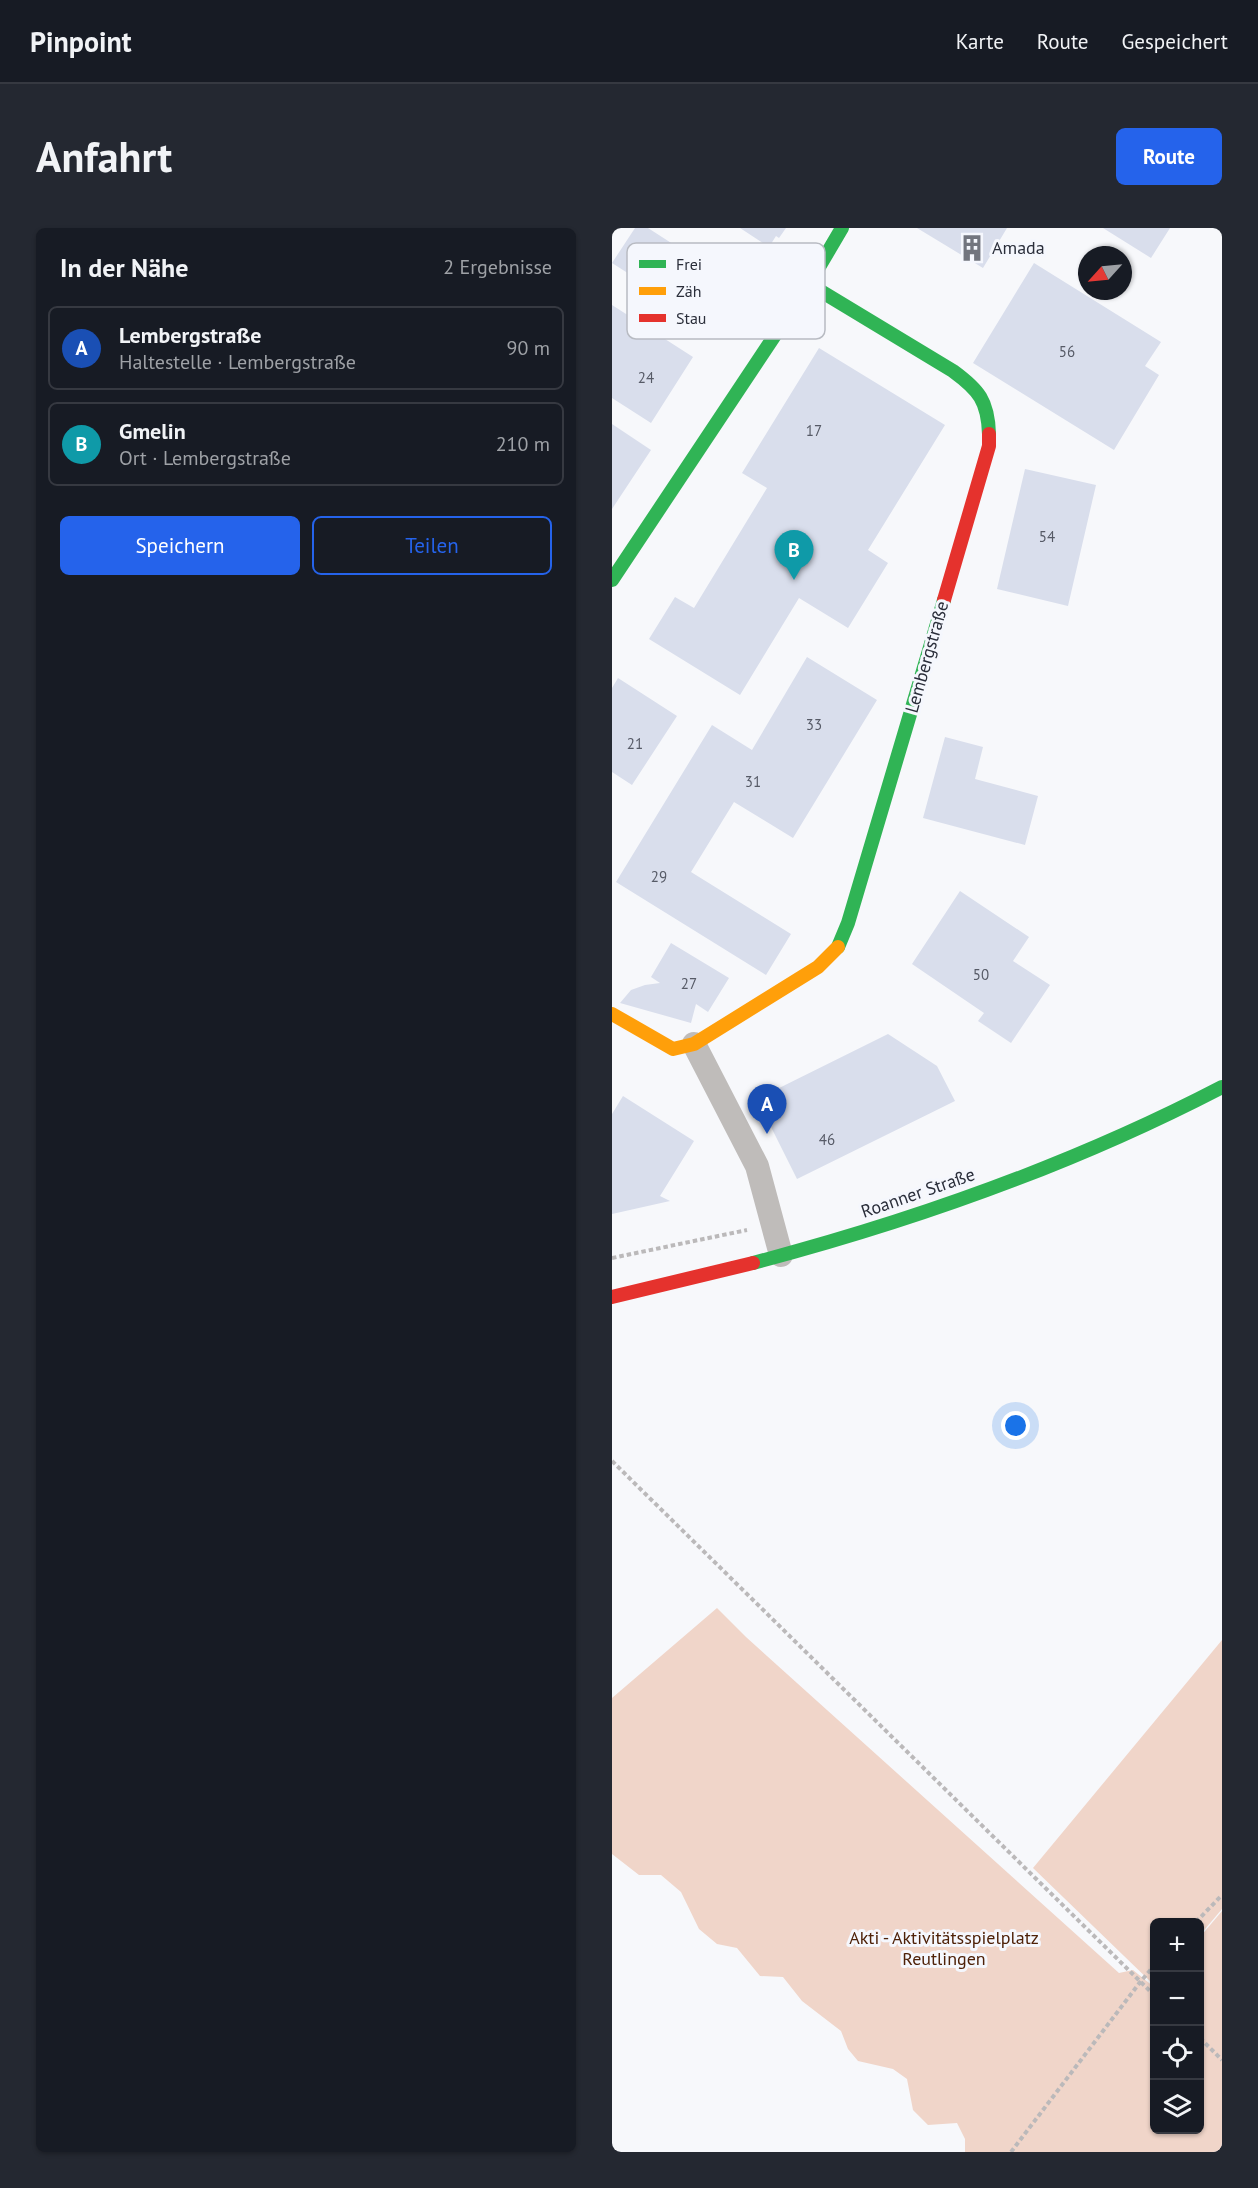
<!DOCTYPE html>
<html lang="de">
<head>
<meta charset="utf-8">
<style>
	body { margin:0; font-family:"PT Sans",sans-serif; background:#242831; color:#f1f3f6 }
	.controls { position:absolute; right:18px; bottom:18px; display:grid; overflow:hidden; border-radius:9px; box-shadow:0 2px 4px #0004 }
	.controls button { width:54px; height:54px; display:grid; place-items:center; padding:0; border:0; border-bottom:2px solid #363941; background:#171b24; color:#f1f3f6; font:30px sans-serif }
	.compass { position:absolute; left:466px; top:18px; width:54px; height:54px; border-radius:50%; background:#171b24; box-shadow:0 2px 4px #0004; rotate:243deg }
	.you { position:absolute; left:404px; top:1198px; width:21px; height:21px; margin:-15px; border:4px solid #fff; border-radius:50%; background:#1a73e8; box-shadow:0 0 0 9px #1a73e833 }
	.badge { display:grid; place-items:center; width:39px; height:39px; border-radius:50%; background:#2563eb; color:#fff; font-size:20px; font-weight:700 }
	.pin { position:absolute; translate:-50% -50px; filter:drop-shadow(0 2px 3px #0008) }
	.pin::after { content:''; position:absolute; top:32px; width:21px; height:18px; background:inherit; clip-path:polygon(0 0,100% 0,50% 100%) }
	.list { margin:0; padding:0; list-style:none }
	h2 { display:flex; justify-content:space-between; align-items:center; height:78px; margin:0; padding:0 24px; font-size:26px }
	h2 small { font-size:20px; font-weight:400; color:#9ea1a6 }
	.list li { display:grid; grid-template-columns:39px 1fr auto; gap:18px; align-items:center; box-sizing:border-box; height:84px; margin:0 12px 12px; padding:0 12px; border:2px solid #363941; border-radius:9px }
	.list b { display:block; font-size:22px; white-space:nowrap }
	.list p { margin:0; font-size:20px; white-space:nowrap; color:#9ea1a6 }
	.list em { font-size:20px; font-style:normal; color:#9ea1a6 }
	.actions { display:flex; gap:12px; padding:18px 24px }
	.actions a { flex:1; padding:14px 0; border:2px solid #2563eb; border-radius:9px; text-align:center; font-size:21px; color:#2563eb }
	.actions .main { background:#2563eb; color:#fff }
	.icon { flex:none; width:33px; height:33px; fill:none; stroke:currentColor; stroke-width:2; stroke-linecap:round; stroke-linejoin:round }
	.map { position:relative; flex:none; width:610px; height:1924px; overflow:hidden; border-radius:9px }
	header { display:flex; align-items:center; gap:36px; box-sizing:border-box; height:84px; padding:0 30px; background:#171b24; border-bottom:2px solid #363941 }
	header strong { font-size:28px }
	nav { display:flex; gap:33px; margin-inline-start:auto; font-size:21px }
	.intro { display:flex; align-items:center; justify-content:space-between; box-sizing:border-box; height:144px; padding:0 36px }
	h1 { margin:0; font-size:42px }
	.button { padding:15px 27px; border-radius:9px; background:#2563eb; color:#fff; font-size:21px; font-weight:700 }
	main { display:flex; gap:36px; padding:0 36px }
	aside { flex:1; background:#171b24; border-radius:9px; box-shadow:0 2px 4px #0004 }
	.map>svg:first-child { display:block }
	.green { fill:#f0d5c9 }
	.building { fill:#d9deec }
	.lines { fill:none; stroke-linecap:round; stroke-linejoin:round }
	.path { stroke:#bbb9ba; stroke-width:4; stroke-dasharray:4.5 3; stroke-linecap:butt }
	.street { stroke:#bfbcba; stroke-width:24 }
	.fast { stroke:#30b455; stroke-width:14 }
	.slow { stroke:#ff9f0a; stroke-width:14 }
	.jam { stroke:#e5322d; stroke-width:14 }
	.labels { text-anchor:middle; stroke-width:6; stroke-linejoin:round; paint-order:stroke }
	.number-label { font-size:15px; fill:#565a66 }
	.poi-label { font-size:18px; fill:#2a2e3a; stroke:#f5f7fd; text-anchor:start }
	.street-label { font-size:18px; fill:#2a2e3a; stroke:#f5f7fd }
	.park-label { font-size:18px; fill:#4e2108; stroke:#f5f7fd }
	.key { fill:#f5f7fd; stroke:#b8bbc2; stroke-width:1.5 }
	.key-label { font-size:16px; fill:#2a2e3a }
</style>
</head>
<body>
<header>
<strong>Pinpoint</strong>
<nav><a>Karte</a><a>Route</a><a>Gespeichert</a></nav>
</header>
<div class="intro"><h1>Anfahrt</h1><a class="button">Route</a></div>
<main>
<aside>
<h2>In der Nähe<small>2 Ergebnisse</small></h2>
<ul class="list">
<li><span class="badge" style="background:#1a4fb4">A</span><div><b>Lembergstraße</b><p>Haltestelle · Lembergstraße</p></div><em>90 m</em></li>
<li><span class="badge" style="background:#0f9aa8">B</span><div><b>Gmelin</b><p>Ort · Lembergstraße</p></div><em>210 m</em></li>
</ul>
<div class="actions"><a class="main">Speichern</a><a>Teilen</a></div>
</aside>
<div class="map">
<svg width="610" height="1924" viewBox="0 0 610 1924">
	<rect width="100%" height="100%" fill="#f7f8fb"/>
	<!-- green -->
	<path class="green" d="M105,1380L134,1409L507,1745L521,1742L542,1759V1902H588V1709L610,1683V1924H353V1911L345,1895L316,1897L301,1882L295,1851L281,1841L246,1833L236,1821L229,1803L190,1773L171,1749L148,1748L125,1720L105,1716L87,1701L69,1664L49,1647H27L0,1626V1470Z
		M610,1412V1681L588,1707V1694H542V1757L421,1640Z"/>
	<!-- building -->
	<path class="building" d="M23,0H36L81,29L78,34L120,61L97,97L0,35Z
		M128,0H174L167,10L164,8L157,19Z
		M305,0H395L371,40Z
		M491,0H558L539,30Z
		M422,35L549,114L533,138L547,147L502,222L361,135Z
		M0,77L81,129L39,195L0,170Z
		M207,120L333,197L256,322L276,335L236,400L187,370L128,467L37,411L63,369L82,380L155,260L130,245Z
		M0,196L39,222L0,281Z
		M413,241L484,257L456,378L385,361Z
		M195,429L265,472L181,610L122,574L79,644L179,706L154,747L4,654L100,497L140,522Z
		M6,450L65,488L20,557L0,544V460Z
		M333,509L371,519L363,551L426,568L413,617L311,590Z
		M348,663L417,709L401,733L438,757L399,815L366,793L372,785L300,736Z
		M59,715L117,750L96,784L84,776L79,795L8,775L19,762L33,757L48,755L39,749Z
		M276,806L325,838L343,873L185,951L145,871Z
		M11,868L82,913L48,968L58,973L0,986V886Z"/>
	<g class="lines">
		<!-- path -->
		<path class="path" d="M0,1030L135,1002
			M0,1233L542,1767
			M584,1694L610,1667
			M588,1810L610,1832
			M399,1924L529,1753L542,1738"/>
		<!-- street -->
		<path class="street" d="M82,816L145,938L169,1027"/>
		<!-- fast -->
		<path class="fast" d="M197,56L341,143C367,162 376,173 377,206
			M0,352L197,56L230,0
			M226,719L236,695L332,372
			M141,1035C301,993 462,936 610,859"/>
		<!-- slow -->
		<path class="slow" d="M0,786L61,821L82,816L206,739L226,719"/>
		<!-- jam -->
		<path class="jam" d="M332,372L377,218V206
			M0,1069L141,1035"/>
	</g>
	<!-- icons -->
	<defs>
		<symbol id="building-bare" viewBox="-9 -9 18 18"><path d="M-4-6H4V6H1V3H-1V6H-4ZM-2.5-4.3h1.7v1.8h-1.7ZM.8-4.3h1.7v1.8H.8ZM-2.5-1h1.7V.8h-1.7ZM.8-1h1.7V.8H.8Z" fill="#72757e" stroke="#f5f7fd" stroke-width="2.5" paint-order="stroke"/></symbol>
	</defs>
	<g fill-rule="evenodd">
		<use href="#building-bare" x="341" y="1" width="38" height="38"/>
	</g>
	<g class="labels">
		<!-- number labels -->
		<g class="number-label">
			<text x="455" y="129">56</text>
			<text x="34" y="155">24</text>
			<text x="202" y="208">17</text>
			<text x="435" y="314">54</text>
			<text x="202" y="502">33</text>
			<text x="23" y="521">21</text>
			<text x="141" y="559">31</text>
			<text x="47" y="654">29</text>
			<text x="369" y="752">50</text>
			<text x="77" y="761">27</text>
			<text x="215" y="917">46</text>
		</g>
		<!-- poi labels -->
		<g class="poi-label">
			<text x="380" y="26">Amada</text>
		</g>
		<!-- street labels -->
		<g class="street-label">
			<text transform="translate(315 429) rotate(-74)" y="6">Lembergstraße</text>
			<text transform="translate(306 965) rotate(-19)" y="6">Roanner Straße</text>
		</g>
		<!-- park labels -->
		<g class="park-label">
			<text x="332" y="1716">Akti - Aktivitätsspielplatz<tspan x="332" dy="21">Reutlingen</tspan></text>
		</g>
	</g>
	<!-- legend -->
	<rect x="15" y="15" width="198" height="96" rx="9" class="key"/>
	<rect x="27" y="32" width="27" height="8" fill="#30b455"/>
	<rect x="27" y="59" width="27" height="8" fill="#ff9f0a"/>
	<rect x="27" y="86" width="27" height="8" fill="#e5322d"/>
	<g class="key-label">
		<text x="64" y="42">Frei</text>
		<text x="64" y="69">Zäh</text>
		<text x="64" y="96">Stau</text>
	</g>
</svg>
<div class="controls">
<button>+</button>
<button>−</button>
<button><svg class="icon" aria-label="locate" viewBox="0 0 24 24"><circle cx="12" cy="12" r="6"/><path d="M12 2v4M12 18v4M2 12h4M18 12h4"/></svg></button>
<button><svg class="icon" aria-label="layers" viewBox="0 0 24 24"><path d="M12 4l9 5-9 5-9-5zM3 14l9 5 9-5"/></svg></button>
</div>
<svg class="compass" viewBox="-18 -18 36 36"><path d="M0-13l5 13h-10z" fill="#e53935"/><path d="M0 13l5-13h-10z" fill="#9ea1a6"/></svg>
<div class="you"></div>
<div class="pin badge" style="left:155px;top:906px;background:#1a4fb4">A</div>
<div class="pin badge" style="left:182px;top:352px;background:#0f9aa8">B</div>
</div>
</main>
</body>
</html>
